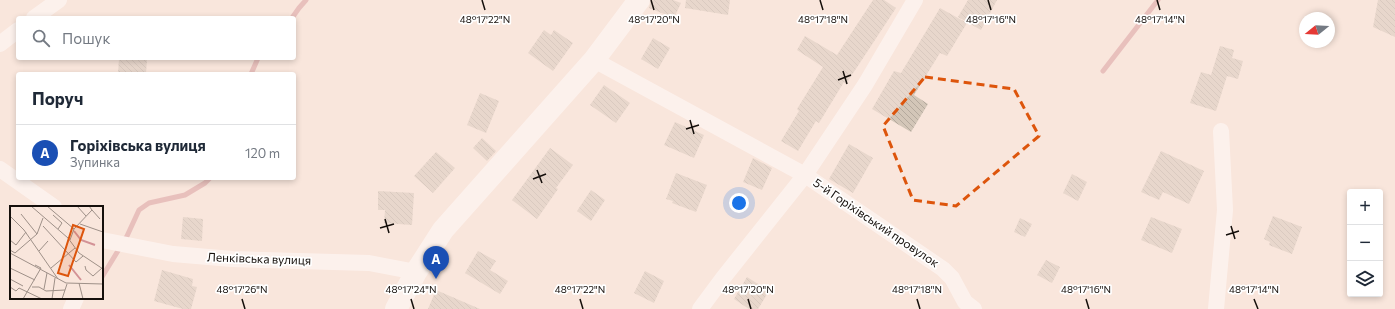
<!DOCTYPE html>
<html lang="uk">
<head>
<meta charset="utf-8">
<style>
	body { margin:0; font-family:Commissioner,sans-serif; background:#f2f2f3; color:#1f2937 }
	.controls { position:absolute; right:12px; bottom:12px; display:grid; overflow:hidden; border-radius:4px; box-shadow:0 2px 6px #0003 }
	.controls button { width:36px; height:36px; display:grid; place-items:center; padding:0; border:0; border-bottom:1px solid #e0e1e3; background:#fff; color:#1f2937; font:20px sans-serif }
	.compass { position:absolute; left:1299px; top:12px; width:36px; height:36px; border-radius:50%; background:#fff; box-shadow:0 2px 6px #0003; rotate:252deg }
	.you { position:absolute; left:739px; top:203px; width:14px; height:14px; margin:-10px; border:3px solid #fff; border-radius:50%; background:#1a73e8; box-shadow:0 0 0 6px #1a73e833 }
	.badge { display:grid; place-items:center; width:26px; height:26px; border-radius:50%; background:#db2777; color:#fff; font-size:13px; font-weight:700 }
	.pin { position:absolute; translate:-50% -33px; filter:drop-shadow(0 1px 2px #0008) }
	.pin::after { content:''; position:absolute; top:21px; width:14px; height:12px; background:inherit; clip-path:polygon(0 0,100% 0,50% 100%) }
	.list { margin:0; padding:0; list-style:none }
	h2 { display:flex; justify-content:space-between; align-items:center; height:52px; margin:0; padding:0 16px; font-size:17px }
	h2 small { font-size:13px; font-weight:400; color:#747a83 }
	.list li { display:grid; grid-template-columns:26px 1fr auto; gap:12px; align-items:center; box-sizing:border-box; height:56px; padding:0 16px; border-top:1px solid #e0e1e3 }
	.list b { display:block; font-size:15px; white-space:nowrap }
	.list p { margin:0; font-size:13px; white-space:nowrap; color:#747a83 }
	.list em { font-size:13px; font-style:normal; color:#747a83 }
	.icon { flex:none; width:22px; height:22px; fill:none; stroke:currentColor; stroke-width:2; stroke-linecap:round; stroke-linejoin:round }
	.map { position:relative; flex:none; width:1395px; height:309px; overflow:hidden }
	.search { position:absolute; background:#fff; box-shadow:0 2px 6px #0003; left:16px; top:16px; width:280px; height:44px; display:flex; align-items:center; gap:10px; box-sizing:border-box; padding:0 14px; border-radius:4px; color:#747a83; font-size:15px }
	.panel { position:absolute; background:#fff; box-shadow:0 2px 6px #0003; left:16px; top:72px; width:280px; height:108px; border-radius:4px }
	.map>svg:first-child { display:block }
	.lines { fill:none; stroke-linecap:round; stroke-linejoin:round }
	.stream { stroke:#d39296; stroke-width:5 }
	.building { fill:url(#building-back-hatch) }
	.street { stroke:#fff; stroke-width:16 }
	.secondary { stroke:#fff; stroke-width:22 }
	.marked { fill:none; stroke:#dd550c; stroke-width:3; stroke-dasharray:8 5; stroke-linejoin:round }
	.ticks { fill:none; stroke:#150f0b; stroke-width:1.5 }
	.labels { text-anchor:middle; stroke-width:3.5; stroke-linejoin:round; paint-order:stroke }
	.street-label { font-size:12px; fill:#150f0b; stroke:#fff }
	.inset-river { fill:none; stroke:#d39296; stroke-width:2 }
	.inset-road { fill:none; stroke:#9e9088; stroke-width:1 }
	.view { fill:#dd550c; fill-opacity:0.15; stroke:#dd550c; stroke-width:2 }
	.inset-edge { fill:none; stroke:#150f0b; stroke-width:2 }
	.ticks-label { font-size:10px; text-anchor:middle; fill:#150f0b; stroke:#fff; stroke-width:3.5; stroke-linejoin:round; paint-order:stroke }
</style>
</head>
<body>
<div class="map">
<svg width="1395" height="309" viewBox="0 0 1395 309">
	<defs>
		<pattern id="building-back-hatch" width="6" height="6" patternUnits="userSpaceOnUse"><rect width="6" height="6" fill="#d3c6b8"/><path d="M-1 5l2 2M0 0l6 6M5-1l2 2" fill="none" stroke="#b4a99d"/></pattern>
	</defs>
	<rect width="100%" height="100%" fill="#f9e6dc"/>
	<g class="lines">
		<!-- stream -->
		<path class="stream" d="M292,18L299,8L306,0
			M1103,71L1158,0
			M251,74L258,58
			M102,277L127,236L139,210L149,203L185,195L205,183L210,178"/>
	</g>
	<!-- building -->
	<path class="building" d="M651,0H673L681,3L674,18L649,8Z
		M686,0H730L728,15L685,8Z
		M873,0H884L896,8L846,84L844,82L819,123L816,121L798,151L781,141L799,111L797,109L823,67L797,50L805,36L837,55Z
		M968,0H997L981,30L958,17Z
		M1378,0H1395V37L1373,27Z
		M940,8L967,23L947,56L940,53L914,95L928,104L911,132L872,109L894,71L901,73Z
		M544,30L551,35L554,30L573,43L553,71L528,53Z
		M653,38L670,48L658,69L641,59Z
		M1220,46L1234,50L1232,58L1243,61L1238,79L1227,76L1216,111L1190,103L1201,72L1211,75Z
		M119,58L147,59L146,74H118Z
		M604,85L630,103L616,123L590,105Z
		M480,93L499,101L486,133L467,125Z
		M675,122L704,135L694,158L664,145Z
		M482,138L496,151L487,161L473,148Z
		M849,144L873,158L853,193L829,179Z
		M550,148L573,165L556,188L558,189L537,219L512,200Z
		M1161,151L1204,171L1189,204L1163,192L1159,200L1141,192Z
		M436,152L455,168L433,193L414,176Z
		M753,158L772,168L762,190L743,182Z
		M676,173L707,185L696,212L672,203L673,201L666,199Z
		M1072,174L1087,182L1078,201L1063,193Z
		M591,190L605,200L591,221L577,211Z
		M378,191L414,193L412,225L384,223L385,210H378Z
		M1273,216L1302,227L1292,254L1269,245L1270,242L1264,239Z
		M183,217L203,219L202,241L181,239Z
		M1151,217L1182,229L1172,253L1141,240Z
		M1020,218L1032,224L1025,237L1014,232Z
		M478,251L496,261L490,270L508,281L500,294L465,273Z
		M1046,260L1060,267L1052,283L1037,275Z
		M162,270L193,279L192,286L197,287L191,309H183L154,301Z
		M645,271L664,281L654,303L634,293Z
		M747,277L769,291L758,309H749L734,299Z
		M436,290L480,309H428Z"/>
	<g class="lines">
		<!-- street -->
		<path class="street" d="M34,18L59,0
			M0,44L18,30
			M594,60L805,175L943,269L952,278L965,302L974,309
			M0,169L54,207
			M102,240L173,254L232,259L369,263L416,272
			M71,309L76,298
			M700,309L723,278L805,175L865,85L915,0
			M1216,309L1225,210L1221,131"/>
		<!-- secondary -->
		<path class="secondary" d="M396,309L416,272L443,230L594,60L639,0"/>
	</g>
	<!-- marked area -->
	<path d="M0 0H1395V309H0ZM925,77L1014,89L1039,136L956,206L913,200L883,126Z" fill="#f9e6dc" fill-opacity=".55" fill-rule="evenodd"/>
	<path class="marked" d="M925,77L1014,89L1039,136L956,206L913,200L883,126Z"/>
	<!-- ticks -->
	<path class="ticks" d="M482,0L485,10M651,0L654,10M820,0L823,10M988,0L991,10M1157,0L1160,10M843,71L847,84M838,80L851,75M690,120L694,134M686,129L699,125M537,170L542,183M533,179L546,174M385,219L389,233M1231,226L1235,239M380,228L394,224M1226,235L1239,231M242,299L245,309M411,299L414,309M580,299L583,309M748,299L751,309M917,299L920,309M1086,299L1089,309M1254,299L1258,309"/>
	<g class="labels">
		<!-- street labels -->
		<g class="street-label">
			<text transform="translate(876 223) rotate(34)" y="4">5-й Горіхівський провулок</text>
			<text transform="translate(259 259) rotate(2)" y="4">Ленківська вулиця</text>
		</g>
	</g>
	<!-- overview -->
	<g transform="translate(10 206)">
		<rect width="93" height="93" fill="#f9e6dc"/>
		<path class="inset-river" d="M64,25L71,34L85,39M59,59L71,74"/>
		<path class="inset-road" d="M21,0L58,32L69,47L93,63M37,0L64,23M67,0L76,10M82,4L90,13M11,8L27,28M43,9L52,17L48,23M0,10L14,24L48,73M70,18L93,26M33,20L66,56L73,50M0,34L6,39L16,26M60,34L64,23L82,4L79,0M0,44L5,47L27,28L33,12M29,45L38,35M0,47L56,77L93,78M75,60L76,64L83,70L92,62M0,62L25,74M41,62L65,42M0,73L13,80M69,77L73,93M0,81L6,85L9,82L32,93M22,81H29L36,85L55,84M34,83L37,67M13,93L31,62L25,59M42,93L45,72M52,93L57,78"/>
		<path class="view" d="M63,19L74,23L58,70L48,67Z"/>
		<rect width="93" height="93" class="inset-edge"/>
	</g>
	<g class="ticks-label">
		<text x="485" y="23">48°17'22"N</text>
		<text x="654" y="23">48°17'20"N</text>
		<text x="823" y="23">48°17'18"N</text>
		<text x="991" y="23">48°17'16"N</text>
		<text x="1160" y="23">48°17'14"N</text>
		<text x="242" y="293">48°17'26"N</text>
		<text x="411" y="293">48°17'24"N</text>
		<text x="580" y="293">48°17'22"N</text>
		<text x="748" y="293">48°17'20"N</text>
		<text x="917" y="293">48°17'18"N</text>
		<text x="1086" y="293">48°17'16"N</text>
		<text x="1254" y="293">48°17'14"N</text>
	</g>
</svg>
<div class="controls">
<button>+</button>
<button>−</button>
<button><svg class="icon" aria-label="layers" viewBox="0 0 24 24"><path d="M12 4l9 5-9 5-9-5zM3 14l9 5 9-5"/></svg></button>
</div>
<svg class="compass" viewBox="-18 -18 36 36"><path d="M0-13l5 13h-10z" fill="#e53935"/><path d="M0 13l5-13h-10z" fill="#747a83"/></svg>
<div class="you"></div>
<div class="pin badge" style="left:436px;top:279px;background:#1a4fb4">A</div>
<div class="search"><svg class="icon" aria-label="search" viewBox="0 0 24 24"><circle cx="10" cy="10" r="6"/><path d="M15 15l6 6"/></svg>Пошук</div>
<section class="panel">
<h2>Поруч<small></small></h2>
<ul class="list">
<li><span class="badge" style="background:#1a4fb4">A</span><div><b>Горіхівська вулиця</b><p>Зупинка</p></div><em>120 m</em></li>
</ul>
</section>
</div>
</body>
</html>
